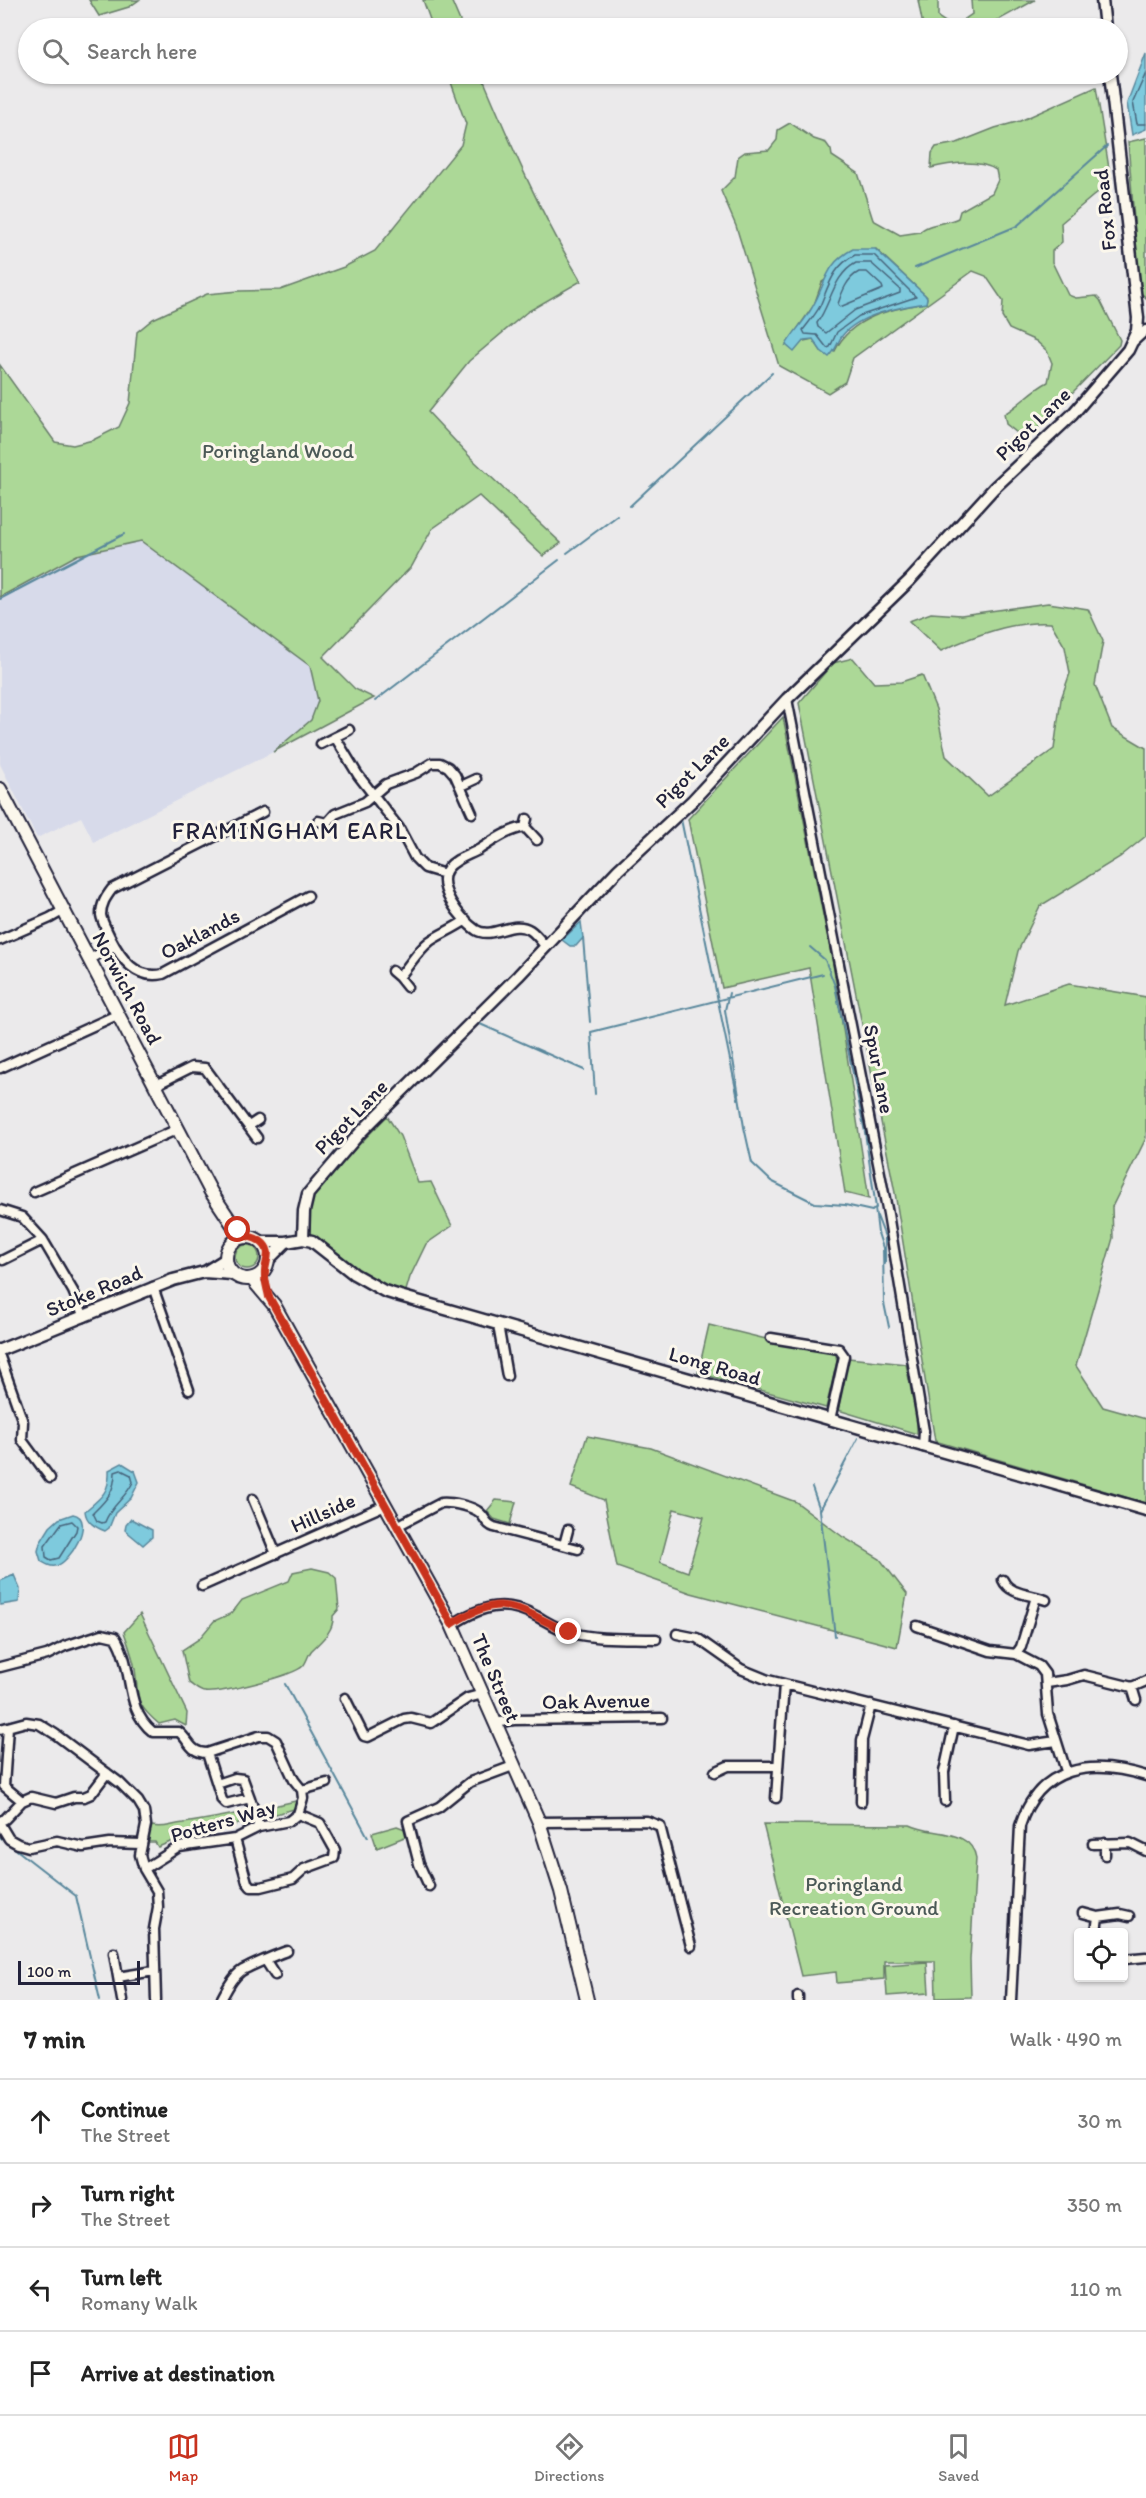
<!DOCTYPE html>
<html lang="en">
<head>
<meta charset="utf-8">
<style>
	body { margin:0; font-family:Itim,sans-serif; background:#f6f6f6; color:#222 }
	.controls { position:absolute; right:18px; bottom:18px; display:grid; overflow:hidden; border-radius:6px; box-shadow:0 2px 4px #0004 }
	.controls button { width:54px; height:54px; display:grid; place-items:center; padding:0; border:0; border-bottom:2px solid #e0e0e0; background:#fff; color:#222; font:30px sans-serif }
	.scale { position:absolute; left:18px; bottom:15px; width:122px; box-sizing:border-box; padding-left:6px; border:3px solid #22223b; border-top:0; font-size:16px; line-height:21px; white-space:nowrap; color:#22223b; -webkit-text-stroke:4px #fbf7ec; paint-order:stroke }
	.stop { position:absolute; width:18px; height:18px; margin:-14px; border:4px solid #c8321e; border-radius:50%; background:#fff }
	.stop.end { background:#c8321e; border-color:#fff; box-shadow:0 2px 6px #0008 }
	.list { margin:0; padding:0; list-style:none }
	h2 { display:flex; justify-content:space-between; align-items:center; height:78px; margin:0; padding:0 24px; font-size:26px }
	h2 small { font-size:20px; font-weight:400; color:#767676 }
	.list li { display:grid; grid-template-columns:39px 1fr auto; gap:18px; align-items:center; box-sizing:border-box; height:84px; padding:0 24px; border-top:2px solid #e0e0e0 }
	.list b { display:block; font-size:22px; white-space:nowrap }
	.list p { margin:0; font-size:20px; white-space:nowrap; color:#767676 }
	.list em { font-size:20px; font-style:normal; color:#767676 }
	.icon { flex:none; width:33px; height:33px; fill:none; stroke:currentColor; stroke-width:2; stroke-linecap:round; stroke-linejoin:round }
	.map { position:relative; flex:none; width:1146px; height:2000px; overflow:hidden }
	.search { position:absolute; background:#fff; box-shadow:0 2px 4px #0004; left:18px; right:18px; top:18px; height:66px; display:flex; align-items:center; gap:15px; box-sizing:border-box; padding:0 21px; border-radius:33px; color:#767676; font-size:22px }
	.sheet { height:414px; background:#fff }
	nav { display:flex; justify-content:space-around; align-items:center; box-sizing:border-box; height:84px; border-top:2px solid #e0e0e0; background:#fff; font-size:16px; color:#767676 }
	nav a { display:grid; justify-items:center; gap:3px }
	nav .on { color:#c8321e }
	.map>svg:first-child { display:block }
	.built { fill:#d7daea }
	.green { fill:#acd897; stroke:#677d69; stroke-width:1.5; fill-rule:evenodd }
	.water { fill:#7ecadd; stroke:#59879c; stroke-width:1.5 }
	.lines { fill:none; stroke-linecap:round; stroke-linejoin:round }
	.shore { stroke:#47657c; stroke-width:1.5 }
	.stream { stroke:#59879c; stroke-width:2 }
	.minor-casing { stroke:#22223b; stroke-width:13 }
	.tertiary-casing { stroke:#22223b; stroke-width:15 }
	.secondary-casing { stroke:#22223b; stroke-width:16 }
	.minor { stroke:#fbf7ec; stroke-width:8 }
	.tertiary { stroke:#fbf7ec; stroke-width:10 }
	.secondary { stroke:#fbf7ec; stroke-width:12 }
	.route { stroke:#c8321e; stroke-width:8 }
	.labels { text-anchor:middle; stroke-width:6; stroke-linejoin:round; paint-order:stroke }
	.street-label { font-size:21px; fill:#22223b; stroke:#fbf7ec }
	.park-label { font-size:21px; fill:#4b5957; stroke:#fbf7ec }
	.quarter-label { font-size:24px; letter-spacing:1.5px; fill:#22223b; stroke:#fbf7ec }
</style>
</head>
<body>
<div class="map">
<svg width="1146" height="2000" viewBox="0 0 1146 2000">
	<rect width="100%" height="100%" fill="#ebeaeb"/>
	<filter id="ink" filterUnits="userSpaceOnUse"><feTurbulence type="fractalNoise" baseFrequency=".0167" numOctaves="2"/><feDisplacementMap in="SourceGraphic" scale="12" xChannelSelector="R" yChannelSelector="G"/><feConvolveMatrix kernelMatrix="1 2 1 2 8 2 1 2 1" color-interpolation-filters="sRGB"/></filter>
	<g filter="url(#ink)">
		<!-- built -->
		<path class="built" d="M141,541L310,666L374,698L273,752L94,842L81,817L37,838L0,764V597L77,555Z"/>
		<!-- green -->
		<path class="green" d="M89,0H139L129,7L99,16Z
			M423,0H451L463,28H433Z
			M918,0H938V17L953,27L972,14L971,0H1035L984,28H928L922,21Z
			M448,74H481C511,145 541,215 581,281L527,312L469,361L428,412L471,458L561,543L543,556L479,496L432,529L412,566L323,657L355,689L374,698L273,752L311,720L318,701L310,666L141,541L77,555L0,597V365L55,442L73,445L93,440L119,427L130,403L137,332L153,319L207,294L239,291L280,290L344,267L375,251L461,145L466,124Z
			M1096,87L1111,181L1061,223L1062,242L1052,251V262L1068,295L1076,298L1096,296L1100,300L1120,340L1119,345L1026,440L1006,424L1004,414C1021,404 1032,390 1048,382L1052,363L1047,351L1036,341L1009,329L1002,317L1003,301L986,276L973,271L853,358L845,382L828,393L779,366L736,226L721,191L735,177L738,157L745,152L769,150L777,140L778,130L790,123L814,139L826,143L831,150L832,156L858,173L873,220L900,235L920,232C927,223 947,224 958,218L960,211L992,193L998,180L996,170C979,159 950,163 931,168L932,153L936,147L957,143L995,128L1020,121ZM876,249L925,295L927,297L926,303C890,309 851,317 835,351H821L813,339L786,345L814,305L822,282Z
			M1146,138V298L1140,292L1139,285L1128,142Z
			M1048,603L1088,609L1103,641L1095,685L1112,728L1146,748V836L1120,857L1040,906L1018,951L1005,1005L1069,984L1146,997V1138L1112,1207L1113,1238L1076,1366L1103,1407L1146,1419V1503L935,1441L895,1193L799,703L833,663L853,658L874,683L901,682L922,675L936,709L946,756L988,796L1054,749L1061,699L1070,673L1065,647L1051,623C1016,620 972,636 941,651L909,621L931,613L961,615Z
			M783,717L833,964L869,1199L845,1193L809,968L722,988L688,819Z
			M387,1116L400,1136L418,1183L431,1182L452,1226L426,1244L410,1277L405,1294L371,1279L310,1238V1202L315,1190Z
			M235 1257a12 12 0 1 1 24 0a12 12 0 1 1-24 0Z
			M709,1325L766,1339L831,1351L836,1355L837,1362L826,1408L698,1373Z
			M848,1358L906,1364L917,1420V1434L838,1410Z
			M587,1436L651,1448L796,1502L843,1537L880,1559L907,1594L897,1647L691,1593L617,1567L604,1500L571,1487ZM674,1509L704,1517L688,1572L660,1562Z
			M496,1500L516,1502L510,1524L494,1519L487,1511Z
			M312,1568L329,1572L336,1578L339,1609L333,1616C334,1631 322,1640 312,1650C308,1654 307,1662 303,1666C293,1676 219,1694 205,1692C199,1692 194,1686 189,1683L182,1650L199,1639L214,1621L232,1613L242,1600L289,1581L293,1572Z
			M140,1614L187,1713L186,1726L175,1720L159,1724C134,1703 139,1698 135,1669C133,1657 128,1644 124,1632Z
			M300,1800L298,1808L235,1825L195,1832L158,1847L155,1842H147L152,1826C164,1829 171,1824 184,1823C223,1817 261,1809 300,1800Z
			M763,1824L910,1825C932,1836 971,1828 976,1858L970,1960L971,1997L936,1998L935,1961H884V1979L837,1983L836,1972L801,1976Z
			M397,1826L405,1829L407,1836L377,1848L372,1833Z
			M927,1962L929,1993L887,1996L885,1965Z"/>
		<!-- water -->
		<path class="water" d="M1146,53V129L1132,135L1127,103Z
			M853,249H875L925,295L927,298L926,303C900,307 859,314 842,336C837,343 836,350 829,357L821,351L813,339L804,340L794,352L786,345C794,331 806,320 813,306C827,281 825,264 853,249Z
			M581,922L583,938L576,946H570L562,940Z
			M122,1463L135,1471L139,1482L131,1498L115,1513L109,1528L105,1531C95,1527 86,1522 85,1511C101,1498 110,1492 109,1470Z
			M73,1514C97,1518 69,1565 55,1566C49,1567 46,1564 41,1561L38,1551L40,1543L50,1527L59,1519Z
			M131,1519L152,1530V1537L143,1545L125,1530L126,1525Z
			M14,1575L20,1589L19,1602L0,1605V1581Z"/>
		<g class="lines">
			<!-- shore -->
			<path class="shore" d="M1146,73L1133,102L1137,124H1146
				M855,255H874L916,297L859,316L837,332L830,347L827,348L817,335L805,334L803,330C809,322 816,314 820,306C829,285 833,266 855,255Z
				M856,263H871L900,289V293L855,310L826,333L818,327L817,323C831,304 833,275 856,263Z
				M859,272H867L882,286L883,289L840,307L838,304C842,292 847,278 859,272Z
				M121,1470L131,1475L133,1482C126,1498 111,1505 105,1522L102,1523L97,1521L93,1513C106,1500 115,1492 115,1472Z
				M72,1521L77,1526L76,1531L59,1558L51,1560L46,1557L45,1546L61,1524Z"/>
			<!-- stream -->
			<path class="stream" d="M915,268L1017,226L1107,146
				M630,506L772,373
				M567,553L617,516
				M0,599L124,534
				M375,701L559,560
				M681,819L738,1099
				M583,938L590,1022
				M810,947L825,960L835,986L865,1132L876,1208
				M729,993L725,1010L744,1127L752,1163L771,1181L815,1203L845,1205L872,1211L875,1208L878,1233L883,1248L884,1303L889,1327
				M480,1024L584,1070
				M595,1094L591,1032L823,974
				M877,1216L885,1237V1264
				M812,1487L820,1510L835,1636
				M820,1510L858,1438
				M285,1684L368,1837
				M0,1837L76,1896L100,2000"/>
			<defs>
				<path id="minor" d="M1134,341L1146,330
					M787,699L888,1214L924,1431L923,1447
					M335,737L358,775L399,828L415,858L425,868L445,874
					M321,744L349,730
					M461,786L476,779
					M263,812L112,889C106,897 101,904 101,915C102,922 107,930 110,937C121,959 136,980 163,974L308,896
					M527,819L525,827C508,830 494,840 480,849C470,855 456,858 448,868C434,886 461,920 476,930C492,940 513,919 530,930C536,934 541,941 546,947
					M318,821L327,823L335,814L365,802L386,784L416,773L432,763H440L448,767L455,775L472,813
					M525,827L537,840
					M0,940L50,918L64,910
					M90,959L114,945
					M392,971L399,977
					M407,987L399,977C410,965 417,951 430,941C440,934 455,928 466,920
					M0,1068L119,1014
					M156,1085L192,1067L205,1068L257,1138
					M249,1126L258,1120
					M34,1192L178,1129
					M0,1210L22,1217L43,1240
					M3,1260L43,1240L73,1291L84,1317
					M153,1287L189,1390
					M498,1325L507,1376
					M771,1338L839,1349L844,1356L830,1420
					M0,1357L23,1422L22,1440L50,1478
					M253,1499L276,1554
					M397,1526L441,1503C450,1502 473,1506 480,1513C486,1518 485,1524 494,1527L578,1549
					M564,1545L568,1530
					M1003,1580C1008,1592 1024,1594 1036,1597L1021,1647L1016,1654
					M202,1586L385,1505
					M1036,1597L1046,1600
					M452,1625C482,1605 506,1599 538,1617C549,1623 560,1630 572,1633C599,1640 628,1638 656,1639
					M917,1626L990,1651L1016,1654L1039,1666L1045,1674L1048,1714L1066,1771
					M677,1634L697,1638L741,1669L768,1680L1029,1745L1056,1741
					M0,1667L47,1655L65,1646L102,1634L115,1637C135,1668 123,1708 153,1732H179C190,1741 190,1753 207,1753L259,1736H268L276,1741L294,1780L302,1790L303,1798L298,1814L289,1821L259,1827L235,1839L179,1847L144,1869
					M1047,1683L1067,1680L1084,1675L1132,1687L1146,1681
					M1132,1687L1136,1700
					M345,1698L364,1736L368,1737L404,1719L411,1718L431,1723L468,1698L483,1694
					M494,1723L514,1720L662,1718
					M8,1727L4,1786L22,1801
					M0,1729L26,1722L39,1724L55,1734L120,1783L138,1801L144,1811L146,1825L140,1855L144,1869L157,1891L158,1907L154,1929L156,2000
					M207,1753L222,1800L226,1804L250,1798L259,1827
					M715,1772L728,1766H777
					M217,1784L235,1778L243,1779L250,1798
					M302,1790L327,1783
					M776,1798L784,1684
					M945,1801L944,1772L954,1726
					M861,1802L862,1740L871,1705
					M0,1821L5,1819L22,1801L31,1797L56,1803L74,1797H84L91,1794L107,1773
					M539,1822L647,1821L660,1826L691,1946
					M0,1824L9,1839L18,1844L29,1847L57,1841L83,1847L110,1843L141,1844
					M235,1839L247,1882L251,1887H261L293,1879L304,1869L334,1858L335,1850L320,1823L298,1814
					M1093,1844L1130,1843L1146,1851
					M1105,1855V1843
					M429,1886L419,1864L408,1821L439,1807L470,1782L513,1766
					M1083,1913L1098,1917
					M1096,1932L1098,1917L1120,1914L1129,1916
					M114,1953L118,1977L154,1971
					M1124,1959L1146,1957
					M266,1961L275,1975
					M118,1977L122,2000
					M798,1996V2000
					M221,2000C226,1991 231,1979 240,1972C245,1968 280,1953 287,1951
					M1011,2000L1020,1826C1039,1765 1092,1759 1146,1776"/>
				<path id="tertiary" d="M1102,0L1105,28
					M303,1239L304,1211L308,1194L359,1134L518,976L618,870L692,801L787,699L910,580L994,488L1072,415L1128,350L1137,331L1138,318L1110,74
					M260,1242H286L303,1239L312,1241L354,1274L384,1291L400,1296L1146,1510
					M268,1260L286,1242
					M205,1272L226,1259
					M0,1350L173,1280L204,1272L232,1274"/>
				<path id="secondary" d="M0,789L211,1192L233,1225L245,1237
					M226 1258a21 21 0 1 1 42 0a21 21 0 1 1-42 0Z
					M252,1279L274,1305L452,1625L539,1822L561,1891L587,2000"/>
			</defs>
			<!-- minor casing -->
			<use href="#minor" class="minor-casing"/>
			<!-- tertiary casing -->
			<use href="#tertiary" class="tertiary-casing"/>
			<!-- secondary casing -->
			<use href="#secondary" class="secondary-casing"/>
			<!-- minor -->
			<use href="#minor" class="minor"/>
			<!-- tertiary -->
			<use href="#tertiary" class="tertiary"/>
			<!-- secondary -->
			<use href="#secondary" class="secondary"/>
		</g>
	</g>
	<g class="lines" filter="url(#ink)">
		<!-- route -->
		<path class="route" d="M238,1230C247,1239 251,1235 260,1241C274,1251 265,1261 265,1272C264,1280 268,1290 269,1297L452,1624C506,1589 518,1611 569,1632"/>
	</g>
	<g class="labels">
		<!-- street labels -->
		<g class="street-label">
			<text transform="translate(1105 210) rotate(-96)" y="7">Fox Road</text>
			<text transform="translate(1033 424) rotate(-44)" y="7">Pigot Lane</text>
			<text transform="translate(692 771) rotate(-45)" y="7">Pigot Lane</text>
			<text transform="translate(200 934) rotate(-28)" y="7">Oaklands</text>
			<text transform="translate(127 988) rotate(62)" y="7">Norwich Road</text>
			<text transform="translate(879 1069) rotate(79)" y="7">Spur Lane</text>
			<text transform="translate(351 1117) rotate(-46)" y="7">Pigot Lane</text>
			<text transform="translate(94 1291) rotate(-23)" y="7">Stoke Road</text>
			<text transform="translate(715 1366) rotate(16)" y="7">Long Road</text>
			<text transform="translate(323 1513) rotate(-24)" y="7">Hillside</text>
			<text transform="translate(496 1678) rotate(67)" y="7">The Street</text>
			<text transform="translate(596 1701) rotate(-1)" y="7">Oak Avenue</text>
			<text transform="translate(223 1821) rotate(-16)" y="7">Potters Way</text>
		</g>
		<!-- park labels -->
		<g class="park-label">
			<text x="278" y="458">Poringland Wood</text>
			<text x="854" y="1891">Poringland<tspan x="854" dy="24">Recreation Ground</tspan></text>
		</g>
		<!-- quarter labels -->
		<g class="quarter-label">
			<text x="290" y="839">FRAMINGHAM EARL</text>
		</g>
	</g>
</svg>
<div class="controls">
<button><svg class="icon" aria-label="locate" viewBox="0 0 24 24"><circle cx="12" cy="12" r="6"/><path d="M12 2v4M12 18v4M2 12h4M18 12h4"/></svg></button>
</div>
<div class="scale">100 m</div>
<div class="stop" style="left:238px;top:1230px"></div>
<div class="stop end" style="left:569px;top:1632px"></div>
<div class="search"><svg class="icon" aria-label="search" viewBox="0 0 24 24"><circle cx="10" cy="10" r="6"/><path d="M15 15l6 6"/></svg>Search here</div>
</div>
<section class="sheet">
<h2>7 min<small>Walk · 490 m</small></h2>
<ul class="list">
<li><svg class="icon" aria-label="ahead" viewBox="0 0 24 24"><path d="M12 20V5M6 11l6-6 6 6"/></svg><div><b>Continue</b><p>The Street</p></div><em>30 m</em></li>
<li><svg class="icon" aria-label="right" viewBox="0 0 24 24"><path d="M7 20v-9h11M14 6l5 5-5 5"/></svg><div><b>Turn right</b><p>The Street</p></div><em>350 m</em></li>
<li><svg class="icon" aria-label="left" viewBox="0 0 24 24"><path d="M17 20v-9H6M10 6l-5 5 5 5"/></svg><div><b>Turn left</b><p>Romany Walk</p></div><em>110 m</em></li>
<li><svg class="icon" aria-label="arrive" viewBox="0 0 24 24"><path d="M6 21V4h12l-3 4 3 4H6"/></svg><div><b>Arrive at destination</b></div></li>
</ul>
</section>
<nav>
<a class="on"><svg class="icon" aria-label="map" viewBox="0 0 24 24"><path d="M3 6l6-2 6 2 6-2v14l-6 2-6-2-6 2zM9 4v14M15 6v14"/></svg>Map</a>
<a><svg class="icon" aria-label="directions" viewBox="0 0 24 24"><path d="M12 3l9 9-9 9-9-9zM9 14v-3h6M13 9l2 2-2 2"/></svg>Directions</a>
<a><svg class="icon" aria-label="saved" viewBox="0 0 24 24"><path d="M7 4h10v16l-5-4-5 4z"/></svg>Saved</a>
</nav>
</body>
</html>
